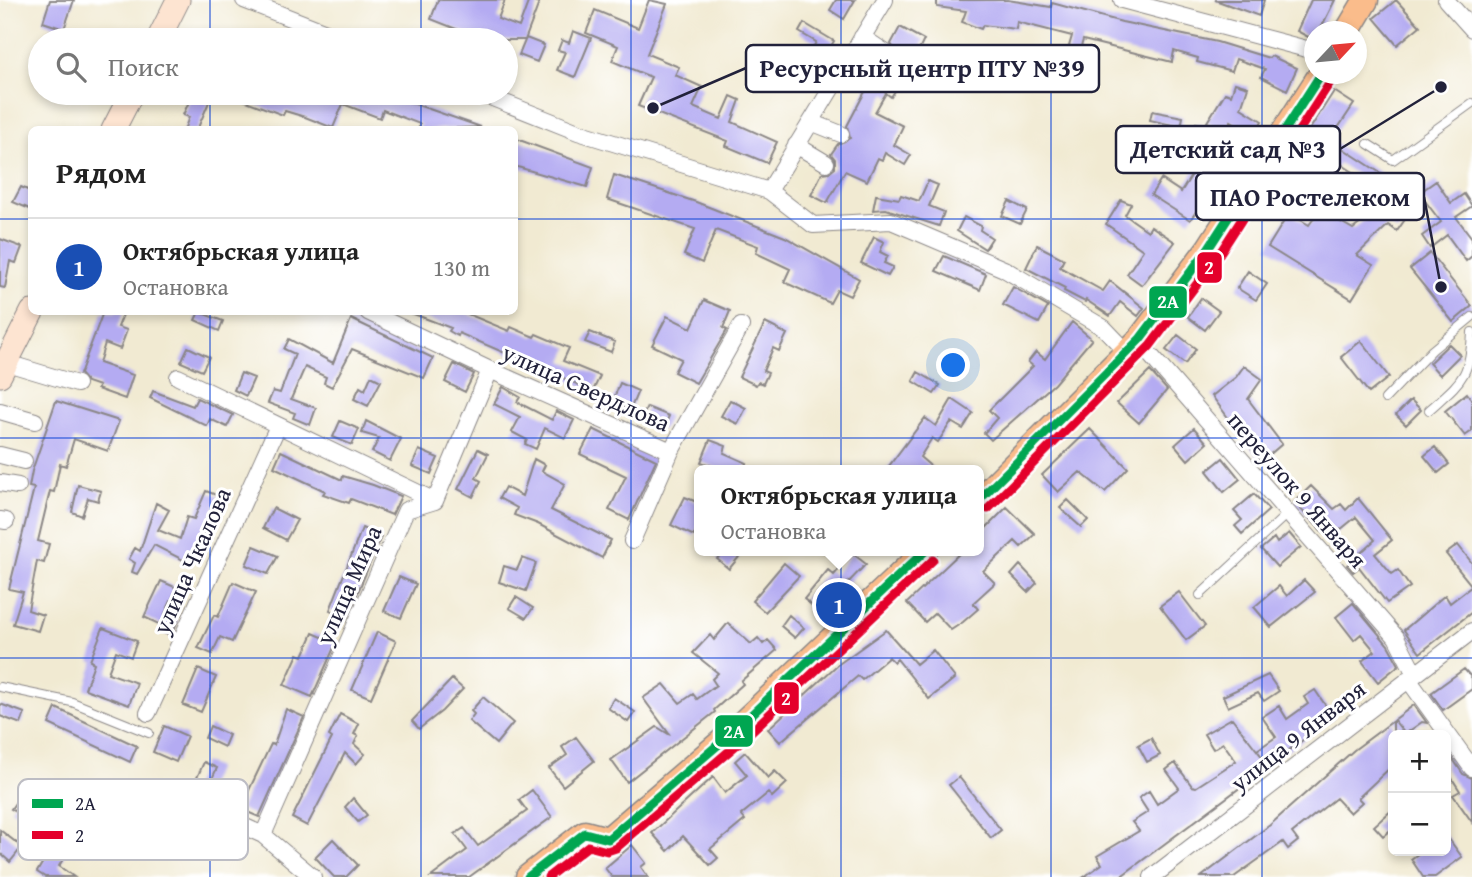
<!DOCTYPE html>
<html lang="ru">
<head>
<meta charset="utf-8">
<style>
	body { margin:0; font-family:"Gentium Book Plus",serif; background:#f6f6f6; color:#222 }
	.controls { position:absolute; right:21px; bottom:21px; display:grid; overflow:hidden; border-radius:10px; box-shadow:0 4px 10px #0003 }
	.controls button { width:63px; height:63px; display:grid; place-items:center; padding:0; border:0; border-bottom:2px solid #e0e0e0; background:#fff; color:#222; font:35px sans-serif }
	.compass { position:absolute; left:1304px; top:21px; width:63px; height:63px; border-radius:50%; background:#fff; box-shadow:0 4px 10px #0003; rotate:64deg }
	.you { position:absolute; left:954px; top:366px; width:24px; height:24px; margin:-18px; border:5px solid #fff; border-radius:50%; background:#1a73e8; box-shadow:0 0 0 10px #1a73e833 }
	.badge { display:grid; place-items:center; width:46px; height:46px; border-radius:50%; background:#1a73e8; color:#fff; font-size:23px; font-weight:700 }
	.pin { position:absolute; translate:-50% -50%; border:4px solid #fff; box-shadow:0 2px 7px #0006 }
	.popup { position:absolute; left:694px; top:465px; width:290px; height:91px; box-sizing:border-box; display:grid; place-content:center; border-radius:10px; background:#fff; filter:drop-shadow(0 2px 5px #0005); font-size:23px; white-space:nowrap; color:#767676 }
	.popup b { font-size:26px; color:#222 }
	.popup::after { content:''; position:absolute; left:50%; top:100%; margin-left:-14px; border:14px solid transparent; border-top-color:#fff }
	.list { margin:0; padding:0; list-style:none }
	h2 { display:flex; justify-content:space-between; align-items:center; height:91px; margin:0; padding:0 28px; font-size:30px }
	h2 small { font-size:23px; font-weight:400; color:#767676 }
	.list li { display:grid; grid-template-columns:46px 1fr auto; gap:21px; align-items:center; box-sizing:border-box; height:98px; padding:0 28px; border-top:2px solid #e0e0e0 }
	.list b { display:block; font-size:26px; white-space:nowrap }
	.list p { margin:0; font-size:23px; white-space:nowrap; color:#767676 }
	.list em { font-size:23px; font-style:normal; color:#767676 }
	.icon { flex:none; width:38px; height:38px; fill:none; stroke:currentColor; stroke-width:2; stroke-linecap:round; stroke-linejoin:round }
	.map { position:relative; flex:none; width:1472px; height:877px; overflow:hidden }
	.search { position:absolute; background:#fff; box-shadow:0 4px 10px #0003; left:28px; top:28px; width:490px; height:77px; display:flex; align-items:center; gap:18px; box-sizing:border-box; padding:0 24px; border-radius:38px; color:#767676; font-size:26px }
	.panel { position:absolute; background:#fff; box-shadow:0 4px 10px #0003; left:28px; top:126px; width:490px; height:189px; border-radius:10px }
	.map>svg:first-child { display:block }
	.building { fill:#b4abf2 }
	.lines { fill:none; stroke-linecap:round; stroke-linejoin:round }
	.lane-casing { stroke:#8a8686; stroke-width:10 }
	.street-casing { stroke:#8a8686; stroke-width:18 }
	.secondary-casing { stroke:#8a8686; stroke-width:25 }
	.primary-casing { stroke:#8a8686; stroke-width:27 }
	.lane { stroke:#fff; stroke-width:8 }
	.street { stroke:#fff; stroke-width:16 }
	.secondary { stroke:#fde4d1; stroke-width:23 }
	.primary { stroke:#fabc8b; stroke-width:24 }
	.bus-1-casing { stroke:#fff; stroke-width:14 }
	.bus-2-casing { stroke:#fff; stroke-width:14 }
	.bus-1 { stroke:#00a651; stroke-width:9 }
	.bus-2 { stroke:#e4002b; stroke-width:9 }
	.grid { fill:none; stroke:#1d4ed8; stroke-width:2; stroke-opacity:0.55 }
	.labels { text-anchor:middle; stroke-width:6; stroke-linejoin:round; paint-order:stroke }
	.street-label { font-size:24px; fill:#22223b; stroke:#fff }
	.key { fill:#fff; stroke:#bdbdc4; stroke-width:2 }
	.key-label { font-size:19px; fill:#22223b }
	.leader { fill:none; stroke:#22223b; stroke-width:2.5 }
	.callout-dot { fill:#22223b; stroke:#fff; stroke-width:2.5 }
	.callout { fill:#fff; stroke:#22223b; stroke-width:2.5 }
	.callout-label { font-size:26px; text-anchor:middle; font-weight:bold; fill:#22223b }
	.line-badge { stroke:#fff; stroke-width:2.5 }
	.badge-label { font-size:19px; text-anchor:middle; font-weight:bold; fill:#fff }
</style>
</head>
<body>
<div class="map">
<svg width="1472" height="877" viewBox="0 0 1472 877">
	<rect width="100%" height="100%" fill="#fff"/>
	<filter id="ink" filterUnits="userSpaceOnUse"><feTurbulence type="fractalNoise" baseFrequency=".0143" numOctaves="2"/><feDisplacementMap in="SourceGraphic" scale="14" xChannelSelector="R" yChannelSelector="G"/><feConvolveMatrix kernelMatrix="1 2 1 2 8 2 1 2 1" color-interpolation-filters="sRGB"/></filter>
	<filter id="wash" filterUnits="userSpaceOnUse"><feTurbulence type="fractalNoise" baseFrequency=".00686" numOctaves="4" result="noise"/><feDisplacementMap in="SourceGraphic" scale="28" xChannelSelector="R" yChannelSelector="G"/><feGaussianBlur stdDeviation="1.57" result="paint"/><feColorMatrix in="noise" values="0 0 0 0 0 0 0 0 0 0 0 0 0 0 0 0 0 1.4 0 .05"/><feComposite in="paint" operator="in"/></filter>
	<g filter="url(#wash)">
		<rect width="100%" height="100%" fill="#f1ead2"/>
		<g id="blocks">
			<!-- building -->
			<path class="building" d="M50,0H74L64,29L43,22Z
				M438,0H505L498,19L519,27L529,0L539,3L525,40H484L431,19Z
				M649,0L667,4L647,54L679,67L675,75L702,87L693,107L721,119L731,96L740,100L732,122L777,142L767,163L726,146L728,141L638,106L651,77L612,61L618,46L586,33L595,10L638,28Z
				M836,0H855L844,19L830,10Z
				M937,0H1008L1051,7L1052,3L1122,22L1217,42L1269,58L1271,56L1297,68L1287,90L1261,77L1265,69L1236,59L1232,71L1197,62L1198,58L1174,51L1172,62L1083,40L1073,73L1062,70L1072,36L1017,22L1016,29L983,25L981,29L962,22L966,11L937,7Z
				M1215,0H1264L1259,16Z
				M1311,0H1335L1319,32H1314V40L1297,31Z
				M1396,0L1420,26L1397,45L1374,18Z
				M804,23L834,41L822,61L819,59L807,88L796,83L816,42L799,32Z
				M900,27L924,40L914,61L896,51L891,44Z
				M573,31L591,38L575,77L557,70L565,52L558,50L562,40L569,43Z
				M526,38L544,45L537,62L519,55Z
				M879,65L902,80L891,97L886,93L875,112L903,126L894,145L911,155L905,165L885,153L882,160L878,158L867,181L845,171L827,203L811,195L822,173L830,172L835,168V159L831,154L838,144L850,138L847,126Z
				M1235,83L1248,87L1241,108L1262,121L1257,130L1248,125L1246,130L1231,121L1224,133L1207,122L1225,93L1231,95Z
				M1334,91L1354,104L1330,140L1411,193L1399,213L1406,218L1397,231L1388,225L1357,255L1373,265L1352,299L1268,247L1289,213L1309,225L1320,210L1353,229L1366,219L1384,192L1339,163L1334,172L1296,151Z
				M225,93H383L481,127L418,130L420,124L383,110L380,118L343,104L333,128L305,117L285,111L283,115Z
				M192,95L209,102L197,130H184L189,117L183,115Z
				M1152,111L1183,117L1181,127L1150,120Z
				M1196,123L1213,129L1207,145L1190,139Z
				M514,138L593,167L587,187L514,166Z
				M1201,160L1223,175L1190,220L1151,195L1161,179L1181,192Z
				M614,175L696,202L785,237L859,279L850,296L837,290L830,303L784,282L790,269L756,253L758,246L716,230L702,263L684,255L695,229L607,199Z
				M1290,176L1305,185L1293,213L1282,206L1289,195L1281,190Z
				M928,181L938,185L929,206L944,212L939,226L886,209L873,210L876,195L899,199L901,195L919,201Z
				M1436,181L1451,203L1464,194L1472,206L1456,217L1472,238V256L1466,261L1447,235L1430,248L1422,236L1441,222L1419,193Z
				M21,187L32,192V210L13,202Z
				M1121,200L1131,204L1125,215L1148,231L1151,226L1175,242L1142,285L1127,274L1143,250L1106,224Z
				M1009,201L1027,210L1020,224L1002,216Z
				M964,217L981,226L980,230L992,238L985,249L957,231Z
				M874,237L884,242L880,252L888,256L884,263L893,267L888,276L861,263Z
				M0,239L22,247L16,263L10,261L5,288L0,287Z
				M1037,245L1064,259L1060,267L1103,291L1110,281L1144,308L1138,316L1120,302L1110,316L1086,300L1085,302L1064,291L1065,288L1026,268Z
				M1430,253L1472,306L1453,322L1410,269Z
				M944,256L986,274L980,290L936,271Z
				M1248,271L1267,284L1256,300L1237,288Z
				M1013,287L1048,307L1039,323L1003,305Z
				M1201,298L1219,311L1205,330L1188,317Z
				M704,300L730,311L723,328L727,330L696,383L674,372L681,359L652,345L667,316L691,328Z
				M103,312H124L118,327L127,330L120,349L105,343L99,363L133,375L125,399L97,389L99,386L87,382L80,374Z
				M199,312L223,321L219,331L195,320Z
				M411,313L463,312L509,331L511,327L534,337L536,334L569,348L563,361L600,376L593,391L459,333L458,336L449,331L451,328Z
				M351,319L433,358L424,378L352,349L332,387L324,383L326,377L305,367L291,399L316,408L310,425L293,418L295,413L268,403L273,391L280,393L295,354L284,349L289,339L333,363Z
				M1072,322L1092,339L1054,384L991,440L984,433L997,418L989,410L1033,366L1028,362L1036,352L1045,359Z
				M765,323L787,334L779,351L773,348L763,371L768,373L763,384L758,382L756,385L739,377Z
				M590,332L615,342L611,352L585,342Z
				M1178,335L1196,349L1185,364L1166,350Z
				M1361,341L1389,377L1369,393L1341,357Z
				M1449,344L1460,355L1440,375L1429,363Z
				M188,347L209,357L202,371L181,362Z
				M454,364L474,374L465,392L445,382Z
				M1244,366L1262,379L1248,399L1282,444L1261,462L1212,396L1236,377Z
				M1150,371L1167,390L1139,423L1117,403Z
				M918,372L940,385L934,394L913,381Z
				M241,373L254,378L246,396L234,390Z
				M371,376L381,381L368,406L354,399L360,387L365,390Z
				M620,383L638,391L630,410L612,403Z
				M503,387L520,397L517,402L552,420L556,411L574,420L565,438L545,428L536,449L525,444L527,440L512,432L520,417L494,404Z
				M153,391L193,406L197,398L233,415L227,427L210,419L207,426L150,398Z
				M1467,393L1472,400V431L1465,436L1445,411Z
				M952,399L973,413L963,429L951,422L938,442L932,438L920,457L935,470H886L925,418L936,426Z
				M730,400L746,408L738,424L721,416Z
				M1411,400L1421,410L1406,425L1396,415Z
				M56,401L119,421L108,451L74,439L66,466L60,464L54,492L50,491L38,541L49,544L44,563L37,561L28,610L43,615L38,631L13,624L23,592L9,589L34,488L29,487L32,471Z
				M647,407L669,416L663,430L641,420Z
				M340,421L359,429L352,445L333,437Z
				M366,421L401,439L390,461L372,452L379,438L362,433Z
				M1194,428L1207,443L1188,460L1175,445Z
				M593,429L656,460L629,520L609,510L626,476L580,454Z
				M1090,429L1128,468L1105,492L1080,472L1058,492L1042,475Z
				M710,440L726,446L724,453L747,463L744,470H723L701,462Z
				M1435,447L1449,464L1438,473L1424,456Z
				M478,449L488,454L476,478L481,481L473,497L458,489Z
				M419,450L438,458L431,474L412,466Z
				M281,451L342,480L343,476L373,485L401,496L392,515L351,499L349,503L323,494L325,491L274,467Z
				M1223,458L1240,479L1224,492L1207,471Z
				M534,459L545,465L542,471L565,484L551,510L611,540L602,558L538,524L514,515L517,508L499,498L505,487L522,496Z
				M78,485L101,491L98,501L88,498L82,516L72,512Z
				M1311,486L1334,509L1341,504L1346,510L1358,498L1392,540L1375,554L1392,574L1398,570L1410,587L1387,603L1359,567L1353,572L1347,565L1375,540L1356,517L1329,539L1294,502Z
				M206,491L219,496L204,533L187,562L154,545L137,574L132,572L135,563L129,559L135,548L140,551L156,503L169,510L158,530L180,539L187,517L194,519Z
				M1254,494L1269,510L1242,534L1235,526L1242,520L1234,511Z
				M685,497L699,503V525L694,536L671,525Z
				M1068,500L1088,520L1081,527L1060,508Z
				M1007,507L1035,534L1021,547L1015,541L983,571L995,583L973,603L978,609L963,622L951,630L935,613L925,622L907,603L962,551H979V535Z
				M273,508L297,520L286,540L263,528Z
				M362,528L381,537L347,618L330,610Z
				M1289,533L1301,547L1277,567L1261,549L1274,538L1277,543Z
				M1458,545L1472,563V612L1420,653L1404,630L1445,595L1450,603L1472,586L1446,554Z
				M254,546L278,556L268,574L246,565Z
				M724,551H744L729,569L717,559Z
				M852,553L866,564L820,612L804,599L828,570L834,575Z
				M522,558L536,563L526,591L499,582L504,566L517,570Z
				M784,563L799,576L765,612L752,601Z
				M1020,565L1037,583L1028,592L1011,575Z
				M399,577L416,584L401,618L384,611Z
				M1304,580L1315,592L1271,627L1254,607L1279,586L1287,596Z
				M161,581L177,588L165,614L178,620L171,636L161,632L163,626L144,617Z
				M233,582L256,592L232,642L220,637L212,654L198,648L214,615L218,617Z
				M1179,592L1205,626L1186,640L1160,606Z
				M516,597L533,608L526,618L509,608Z
				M1353,603L1388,645L1399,665L1378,682L1362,661L1375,651L1361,634L1354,640L1336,617Z
				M789,615L804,628L795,638L781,626Z
				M728,623L751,644L758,638L763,644L768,640L777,650L741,681L743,684L714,710L715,712L627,782L611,760L657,727L670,735L643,698L664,684L680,703L693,694L697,699L716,685L712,679L718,673L693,653L710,635L714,640Z
				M103,628L137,641L131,657L116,651L108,673L137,683L129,705L85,689L94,663L90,661Z
				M886,630L916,664L933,650L955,678L929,699L897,659L894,662L889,657L862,680L858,676L780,742L768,729L836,666Z
				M377,632L396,641L371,698L352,690Z
				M313,633L336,643L312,697L284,685L298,654L303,656Z
				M198,669L216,677L201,712L183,705Z
				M1464,669L1472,678V689L1443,710L1431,693Z
				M1268,675L1279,691L1264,701L1258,693L1228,707L1223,696Z
				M452,679L463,689L442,711L419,729L412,721Z
				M1315,690L1334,718L1286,752L1281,745L1263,758L1257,750L1276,737L1262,717L1279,706L1287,719L1308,704L1304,697Z
				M483,697L513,723L496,744L469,721L474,714L471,711Z
				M614,698L635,712L628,722L608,708Z
				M0,704L25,713L21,724L0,716Z
				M1414,705L1427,723L1422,722L1405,734L1394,720Z
				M56,708L137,746L130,762L49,724Z
				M286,709L304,717L259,817L240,809L271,744L274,745Z
				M340,714L359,724L354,734L358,736L354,744L365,754L356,764L345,753L307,826L292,818L332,738L329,736Z
				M1232,718L1269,766L1120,877H1084L1102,864L1097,856L1139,831L1132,822L1148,812L1139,798L1149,791L1157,804L1179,788L1166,770L1175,763L1192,786L1196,787L1236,761L1223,743L1213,749L1204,734Z
				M1393,721V765L1358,798L1362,802L1350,813L1336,798L1292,833L1298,841L1288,849L1283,842L1234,877H1201L1270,825L1354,750Z
				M164,726L187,736L176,762L153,752Z
				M210,726L229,735L224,747L205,738Z
				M576,737L594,761L563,786L549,768L567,755L562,747Z
				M1151,738L1160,755L1147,762L1138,745Z
				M1446,749L1463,774L1472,778V822L1453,795L1460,791L1446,769Z
				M745,752L768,778L775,771L787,783L772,797L768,793L741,815L745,820L710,849L718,858L710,865L683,836L668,851L652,833L713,777L725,793L747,775L735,761Z
				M204,762L217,768L209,785L232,795L227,806L191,791Z
				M959,777L1001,830L991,838L949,785Z
				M25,789L35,796L21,815L11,809Z
				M532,790L552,817L469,877H431L467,850L455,834L464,828L478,846L527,811L519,800Z
				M353,798L367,815L358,822L345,807Z
				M128,802L135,809L112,831L105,824Z
				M1393,809V828L1383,836L1374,826Z
				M0,830L22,847L10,862L0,853Z
				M43,833L69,849L59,866L74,877H45L37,872L50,850L37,841Z
				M1446,835L1462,857L1435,877H1423L1411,859L1422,851H1446Z
				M333,839L358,865L346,877H334L315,857Z
				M632,845L646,863L641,867L648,877H612L605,868Z"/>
		</g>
	</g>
	<g filter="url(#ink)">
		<use href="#blocks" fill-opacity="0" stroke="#8a8686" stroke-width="2"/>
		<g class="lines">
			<defs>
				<path id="lane" d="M1368,144L1393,160L1472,103
					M1385,399L1432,350L1472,317
					M1429,410C1461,381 1470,378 1472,332
					M1200,595L1287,514
					M0,687L72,702L149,733"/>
				<path id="street" d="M244,0L346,40
					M1122,0L1314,51
					M1446,0L1472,29
					M862,37L886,53
					M480,93L578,132L769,191L813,225L891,221L1004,269L1104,328L1128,353
					M811,122L841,134
					M796,145L826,163
					M769,191L885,0
					M368,312L490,370L671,451
					M1140,339L1145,349L1396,637L1415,674
					M7,363L77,384
					M178,377L435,501
					M0,411L35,421
					M0,455L24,461
					M0,483L18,486
					M0,520L6,521
					M632,541L671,451L741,326
					M1408,679L1472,768
					M148,713L277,428
					M186,800L263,835L313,877
					M263,835L406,510L435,501L490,370
					M1152,877L1472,631"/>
				<path id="secondary" d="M158,40L178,0
					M113,130L132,93
					M0,375L32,312"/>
				<path id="primary" d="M1347,32L1366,0
					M979,500L1140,339L1208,249L1321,74
					M528,877L585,833L608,839L733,732L925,551"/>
			</defs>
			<!-- lane casing -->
			<use href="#lane" class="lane-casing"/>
			<!-- street casing -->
			<use href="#street" class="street-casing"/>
			<!-- secondary casing -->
			<use href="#secondary" class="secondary-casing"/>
			<!-- primary casing -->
			<use href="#primary" class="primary-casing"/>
			<!-- lane -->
			<use href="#lane" class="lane"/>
			<!-- street -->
			<use href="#street" class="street"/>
			<!-- secondary -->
			<use href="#secondary" class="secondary"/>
			<!-- primary -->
			<use href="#primary" class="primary"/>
			<defs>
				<path id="bus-1" d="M979,500L1140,339L1208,249L1321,74
					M528,877L585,833L608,839L733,732L925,551"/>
				<path id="bus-2" d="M988,509L1150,346L1218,256L1331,81
					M548,877L588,846L607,851L616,848L741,741L933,560"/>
			</defs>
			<!-- bus-1 casing -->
			<use href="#bus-1" class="bus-1-casing"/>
			<!-- bus-2 casing -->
			<use href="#bus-2" class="bus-2-casing"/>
			<!-- bus-1 -->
			<use href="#bus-1" class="bus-1"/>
			<!-- bus-2 -->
			<use href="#bus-2" class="bus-2"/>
		</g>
	</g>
	<!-- grid -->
	<path class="grid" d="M210,0V40M421,0V40M631,0V877M841,0V877M1051,0V877M1262,0V877M210,93V130M421,93V130M0,219H32M514,219H1472M210,312V877M421,312V877M0,438H1472M0,658H1472"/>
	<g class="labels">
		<!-- street labels -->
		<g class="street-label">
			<text transform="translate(586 388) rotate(24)" y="8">улица Свердлова</text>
			<text transform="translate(1297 490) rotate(49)" y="8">переулок 9 Января</text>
			<text transform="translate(192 561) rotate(-66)" y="8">улица Чкалова</text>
			<text transform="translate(349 585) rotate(-66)" y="8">улица Мира</text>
			<text transform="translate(1298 736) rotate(-38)" y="8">улица 9 Января</text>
		</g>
	</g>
	<!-- legend -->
	<rect x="18" y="779" width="230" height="81" rx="10" class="key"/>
	<rect x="32" y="799" width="31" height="9" fill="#00a651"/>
	<rect x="32" y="831" width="31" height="8" fill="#e4002b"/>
	<g class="key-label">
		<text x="75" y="810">2А</text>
		<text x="75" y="842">2</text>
	</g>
	<!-- callouts -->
	<path class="leader" d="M653 108L746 68M1441 87L1340 149M1441 287L1424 197"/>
	<g class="callout-dot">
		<circle cx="653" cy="108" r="7"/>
		<circle cx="1441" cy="87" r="7"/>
		<circle cx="1441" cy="287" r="7"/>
	</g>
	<g class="callout">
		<rect x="746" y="45" width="353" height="47" rx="7"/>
		<rect x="1116" y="126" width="224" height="47" rx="7"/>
		<rect x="1196" y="173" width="228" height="47" rx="7"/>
	</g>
	<g class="callout-label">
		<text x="922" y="77">Ресурсный центр ПТУ №39</text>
		<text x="1228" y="158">Детский сад №3</text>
		<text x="1310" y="206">ПАО Ростелеком</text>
	</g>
	<g class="line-badge">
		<rect x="1196" y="251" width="27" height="33" rx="7" fill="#e4002b"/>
		<rect x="1148" y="285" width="40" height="34" rx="7" fill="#00a651"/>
		<rect x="773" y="681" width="27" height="34" rx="7" fill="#e4002b"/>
		<rect x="714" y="714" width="40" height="34" rx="7" fill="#00a651"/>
	</g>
	<g class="badge-label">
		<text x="1209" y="274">2</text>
		<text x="1168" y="308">2А</text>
		<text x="786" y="705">2</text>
		<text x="734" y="738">2А</text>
	</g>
</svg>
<div class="controls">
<button>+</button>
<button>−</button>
</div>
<svg class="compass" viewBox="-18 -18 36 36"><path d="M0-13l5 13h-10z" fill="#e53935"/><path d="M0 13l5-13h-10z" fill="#767676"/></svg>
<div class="you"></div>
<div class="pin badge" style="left:839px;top:605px;background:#1a4fb4">1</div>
<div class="popup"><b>Октябрьская улица</b>Остановка</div>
<div class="search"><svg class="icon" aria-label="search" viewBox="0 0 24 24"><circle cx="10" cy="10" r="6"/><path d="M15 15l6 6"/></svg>Поиск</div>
<section class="panel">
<h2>Рядом<small></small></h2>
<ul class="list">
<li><span class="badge" style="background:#1a4fb4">1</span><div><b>Октябрьская улица</b><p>Остановка</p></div><em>130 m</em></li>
</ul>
</section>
</div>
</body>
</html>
